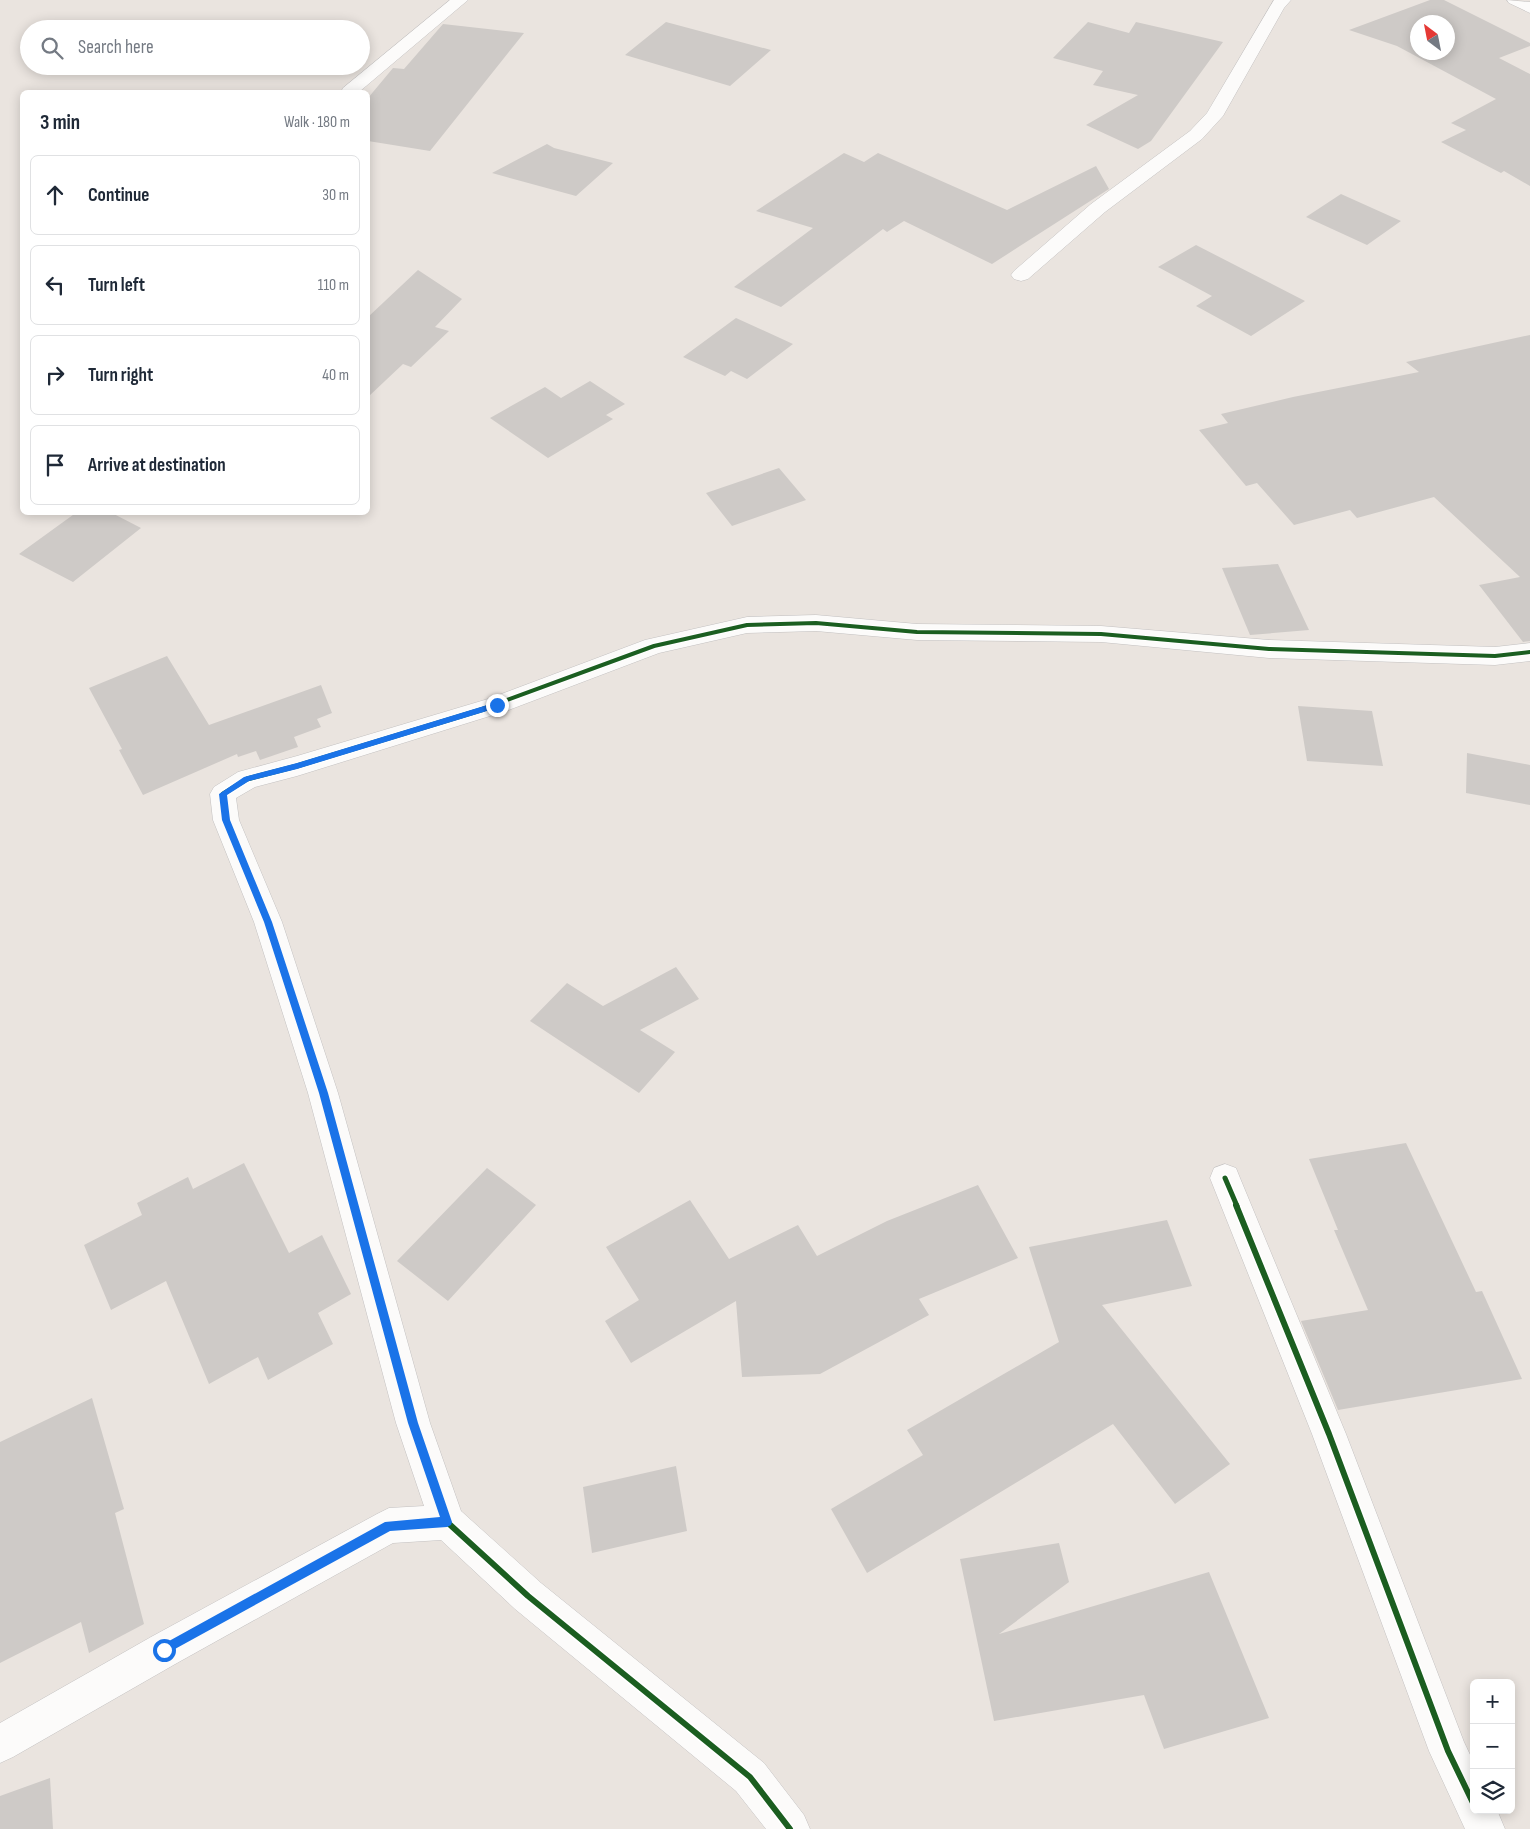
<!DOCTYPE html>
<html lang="en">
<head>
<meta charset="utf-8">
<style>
	body { margin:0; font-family:"Sofia Sans Condensed",sans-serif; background:#f6f6f7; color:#1f2937 }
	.controls { position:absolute; right:15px; bottom:15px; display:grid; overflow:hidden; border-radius:8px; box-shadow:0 2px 12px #0003 }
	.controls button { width:45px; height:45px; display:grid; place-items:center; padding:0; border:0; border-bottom:1px solid #e0e1e3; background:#fff; color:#1f2937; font:25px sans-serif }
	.compass { position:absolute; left:1410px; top:15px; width:45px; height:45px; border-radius:50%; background:#fff; box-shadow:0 2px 12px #0003; rotate:328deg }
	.stop { position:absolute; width:15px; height:15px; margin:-11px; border:4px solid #1a73e8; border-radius:50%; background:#fff }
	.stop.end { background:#1a73e8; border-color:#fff; box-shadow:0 1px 5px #0008 }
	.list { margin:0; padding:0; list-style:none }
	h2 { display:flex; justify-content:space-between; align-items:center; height:65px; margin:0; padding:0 20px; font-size:21px }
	h2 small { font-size:16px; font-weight:400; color:#747a83 }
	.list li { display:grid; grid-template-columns:32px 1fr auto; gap:15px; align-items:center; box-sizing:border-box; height:80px; margin:0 10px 10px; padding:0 10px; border:1px solid #e0e1e3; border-radius:8px }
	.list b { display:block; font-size:19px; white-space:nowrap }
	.list em { font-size:16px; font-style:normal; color:#747a83 }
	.icon { flex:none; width:28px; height:28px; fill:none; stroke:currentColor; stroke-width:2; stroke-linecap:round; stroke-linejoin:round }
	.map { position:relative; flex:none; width:1530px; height:1829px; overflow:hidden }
	.search { position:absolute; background:#fff; box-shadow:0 2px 12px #0003; left:20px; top:20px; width:350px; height:55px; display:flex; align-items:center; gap:12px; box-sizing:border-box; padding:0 18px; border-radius:28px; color:#747a83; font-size:19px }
	.panel { position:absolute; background:#fff; box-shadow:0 2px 12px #0003; left:20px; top:90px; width:350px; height:425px; border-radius:8px }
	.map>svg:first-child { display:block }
	.building { fill:#cecac7; fill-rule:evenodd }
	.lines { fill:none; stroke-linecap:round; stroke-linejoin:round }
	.street-casing { stroke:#c3c1c1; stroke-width:1 }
	.street { fill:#fcfbfa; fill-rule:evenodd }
	.cycleway-far2-casing { stroke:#fff; stroke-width:6 }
	.cycleway-far1-casing { stroke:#fff; stroke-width:8 }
	.cycleway-casing { stroke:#fff; stroke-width:9 }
	.cycleway-far2 { stroke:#1b5e20; stroke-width:4 }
	.cycleway-far1 { stroke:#1b5e20; stroke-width:5 }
	.cycleway { stroke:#1b5e20; stroke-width:6 }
	.route { fill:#1a73e8 }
</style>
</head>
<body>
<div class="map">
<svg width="1530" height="1829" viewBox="0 0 1530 1829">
	<rect width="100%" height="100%" fill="#eae4df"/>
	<!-- building -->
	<path class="building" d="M1430,0H1444L1530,43V46L1499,58L1530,74V186L1504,171L1501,173L1441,142L1466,130L1451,123L1496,99L1397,46L1349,30ZM1418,22H1448V52H1418Z
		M666,22L771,50L730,86L625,55Z
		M1088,22L1129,33L1136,22L1223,42L1151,141L1138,149L1086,125L1138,95L1093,85L1103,71L1053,58Z
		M443,24L524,33L430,151L368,141V98L393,68L404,69Z
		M547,144L554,148L613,163L576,196L492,173Z
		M844,153L864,162L878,153L1007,210L1096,166L1109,189L992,264L904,221L887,232L883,229L781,307L734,287L813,228L756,211Z
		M1341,194L1401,221L1367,245L1306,217Z
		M1196,245L1305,301L1251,336L1196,306L1212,296L1158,267Z
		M418,270L462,299L435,327L449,331L411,367L403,364L368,397V317Z
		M736,318L793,344L747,379L731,371L725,376L683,357Z
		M1530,335V641L1523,642L1479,585L1520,577L1434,497L1357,518L1350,510L1294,525L1257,483L1246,486L1199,430L1228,423L1221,414L1293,397L1419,372L1406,362Z
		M590,381L625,404L606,415L613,419L548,458L490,418L545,387L561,398Z
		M779,468L806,500L732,526L706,493Z
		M77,512H110L141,528L73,582L19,554Z
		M1278,564L1309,630L1250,635L1222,568Z
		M167,656L209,725L321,685L332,713L317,719L321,727L294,737L298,747L260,760L256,751L238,757L237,754L143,795L119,750L122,749L89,688Z
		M1298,706L1372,711L1383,766L1307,761Z
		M1467,753L1530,765V805L1466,793Z
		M676,967L699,999L640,1030L675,1052L639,1093L530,1021L567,983L603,1006Z
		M1406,1143L1476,1292L1482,1291L1522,1379L1338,1410L1301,1321L1368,1310L1334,1230H1338L1309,1159Z
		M244,1163L289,1253L322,1235L351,1294L318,1313L333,1344L268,1380L258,1357L209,1384L166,1281L111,1310L84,1245L142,1215L137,1203L188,1177L193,1189Z
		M487,1168L536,1205L448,1301L397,1261Z
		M978,1185L1018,1258L919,1299L929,1315L820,1374L742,1377L736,1301L631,1363L605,1321L639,1300L606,1247L690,1200L729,1259L798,1225L817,1256L887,1221Z
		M1167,1220L1192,1286L1102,1305L1230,1464L1175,1504L1113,1424L867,1573L831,1509L923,1455L907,1430L1059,1342L1029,1247Z
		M92,1398L124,1509L115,1513L144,1624L89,1653L81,1622L0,1663V1442Z
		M676,1466L687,1531L592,1553L583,1487Z
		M1059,1543L1069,1582L999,1634L1209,1572L1269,1718L1164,1749L1144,1695L994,1721L960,1559Z
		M50,1778L53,1829H0V1796Z"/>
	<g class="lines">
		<defs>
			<path id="street" d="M450,0H468L359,92H341L343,88Z
				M1274,0H1291L1284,8L1223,116L1202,139L1105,212L1028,279L1021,281L1014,279L1011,275L1014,271L1091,204L1190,131L1207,113Z
				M1507,0L1530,2V13L1509,3Z
				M816,615L917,624L1101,626L1269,640L1495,647L1530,643V661L1495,665L1269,658L1101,642L917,640L816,631L747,633L659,653L506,711L297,776L255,787L236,798L239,820L282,922L338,1093L430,1423L461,1511L541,1583L764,1763L804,1815L810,1829H766L736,1791L515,1609L441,1540L393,1543L177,1663L13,1757L0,1763V1723L151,1637L377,1514L389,1508L424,1506L396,1423L308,1093L254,922L213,820L210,794L214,787L238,772L297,756L488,699L645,640L747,617Z
				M1225,1164L1236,1168L1240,1178L1346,1434L1464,1742L1474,1763V1810H1497L1505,1829H1465L1429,1751L1312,1434L1210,1178L1214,1168Z"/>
		</defs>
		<!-- street casing -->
		<use href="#street" class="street-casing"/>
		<!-- street -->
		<use href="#street" class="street"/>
		<defs>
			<path id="cycleway-far2" d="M480,710L654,646L747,625L816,623L917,632L1101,634L1269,649L1495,656L1530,652"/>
			<path id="cycleway-far1" d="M1225,1178L1237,1206
				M354,1206L323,1093L268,922L226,820L223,794L247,779L297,766L484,709"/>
			<path id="cycleway" d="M354,1205L413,1423L447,1522L528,1596L750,1777L790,1829
				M1236,1205L1329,1434L1448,1751L1474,1805"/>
		</defs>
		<!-- cycleway-far2 casing -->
		<use href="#cycleway-far2" class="cycleway-far2-casing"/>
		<!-- cycleway-far1 casing -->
		<use href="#cycleway-far1" class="cycleway-far1-casing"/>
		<!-- cycleway casing -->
		<use href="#cycleway" class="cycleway-casing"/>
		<!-- cycleway-far2 -->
		<use href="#cycleway-far2" class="cycleway-far2"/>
		<!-- cycleway-far1 -->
		<use href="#cycleway-far1" class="cycleway-far1"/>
		<!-- cycleway -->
		<use href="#cycleway" class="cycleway"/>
	</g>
	<!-- route -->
	<path class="route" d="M497,702L501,705L500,707L297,769L249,781L227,795L230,820L272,922L328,1093L418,1423L452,1522L451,1525L447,1527L390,1531L164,1655L160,1654L159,1650L160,1646L385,1522L440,1517L408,1423L319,1093L264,922L222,820L219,794L244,777L297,763Z"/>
</svg>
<div class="controls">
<button>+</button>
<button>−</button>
<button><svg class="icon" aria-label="layers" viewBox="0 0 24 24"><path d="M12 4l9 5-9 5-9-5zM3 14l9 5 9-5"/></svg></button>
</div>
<svg class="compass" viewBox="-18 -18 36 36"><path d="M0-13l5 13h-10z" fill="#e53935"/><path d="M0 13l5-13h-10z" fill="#747a83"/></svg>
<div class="stop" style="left:164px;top:1650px"></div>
<div class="stop end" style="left:497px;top:705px"></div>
<div class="search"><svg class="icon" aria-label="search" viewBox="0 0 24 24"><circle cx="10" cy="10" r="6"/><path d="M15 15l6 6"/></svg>Search here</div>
<section class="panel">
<h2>3 min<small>Walk · 180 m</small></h2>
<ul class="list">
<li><svg class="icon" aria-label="ahead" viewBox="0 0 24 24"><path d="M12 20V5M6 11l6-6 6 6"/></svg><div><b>Continue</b></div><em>30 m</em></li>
<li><svg class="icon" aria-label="left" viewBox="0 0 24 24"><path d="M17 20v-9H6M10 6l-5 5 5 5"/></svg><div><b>Turn left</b></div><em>110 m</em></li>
<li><svg class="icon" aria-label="right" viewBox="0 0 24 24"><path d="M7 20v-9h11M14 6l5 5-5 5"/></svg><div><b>Turn right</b></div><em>40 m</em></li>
<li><svg class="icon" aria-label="arrive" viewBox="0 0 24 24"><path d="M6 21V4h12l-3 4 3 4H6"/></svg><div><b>Arrive at destination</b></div></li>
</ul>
</section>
</div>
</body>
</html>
